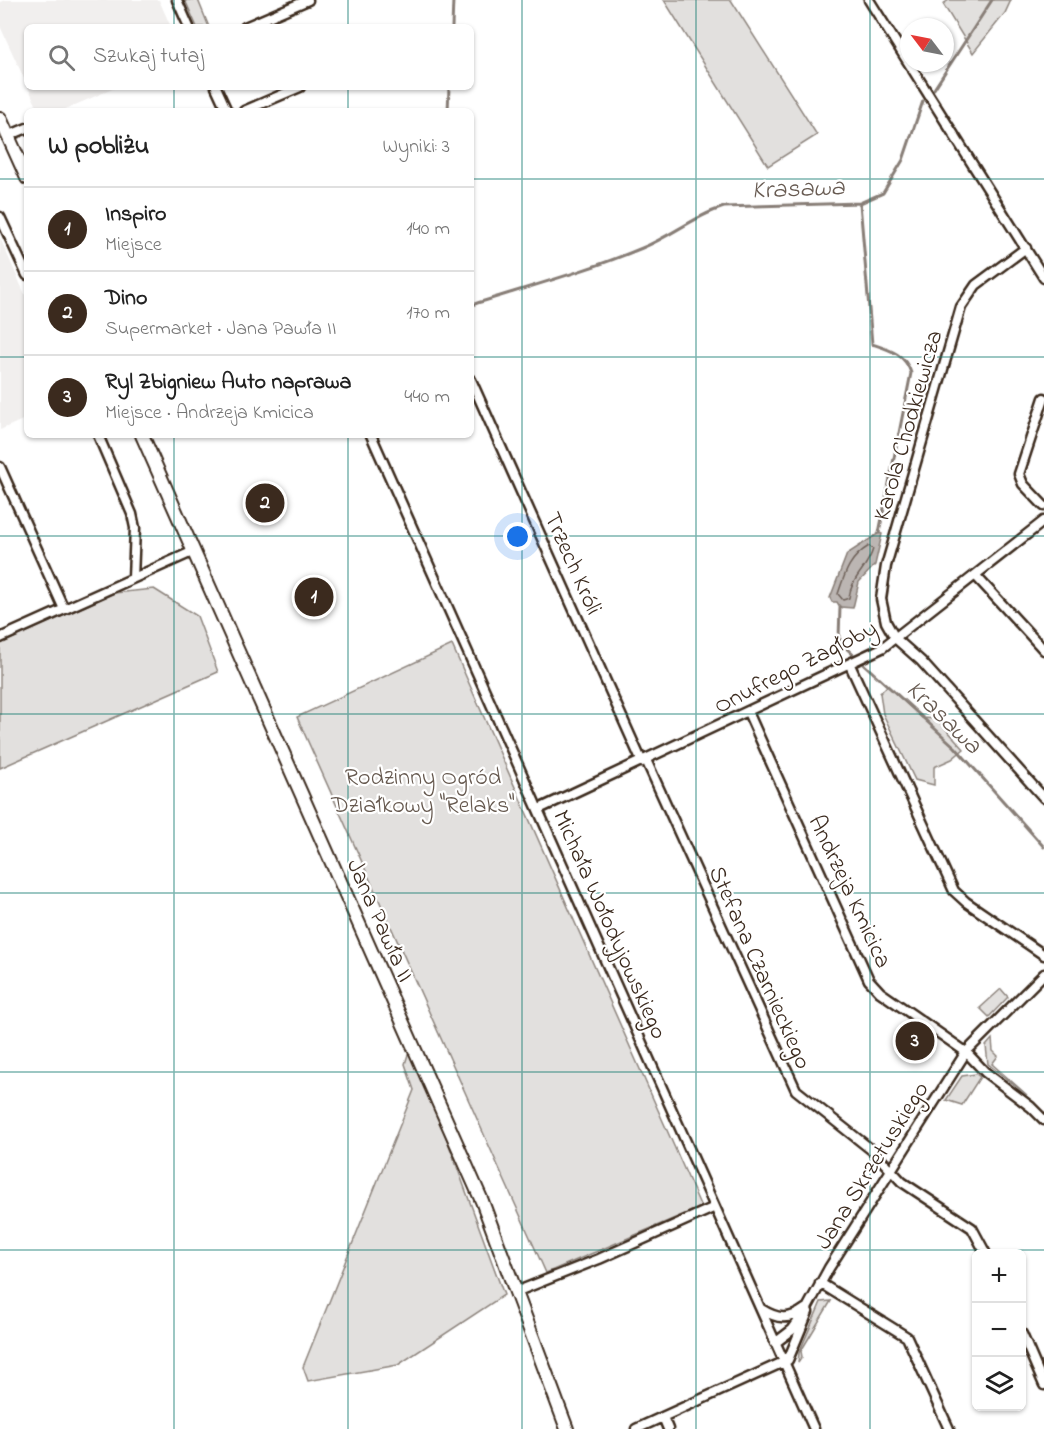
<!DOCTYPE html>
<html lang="pl">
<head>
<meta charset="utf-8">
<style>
	body { margin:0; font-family:"Indie Flower",sans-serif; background:#f2f2f2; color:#222 }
	.controls { position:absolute; right:18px; bottom:18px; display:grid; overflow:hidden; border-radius:9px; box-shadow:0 2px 4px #0004 }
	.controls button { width:54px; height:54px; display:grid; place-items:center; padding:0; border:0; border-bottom:2px solid #e0e0e0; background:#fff; color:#222; font:30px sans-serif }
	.compass { position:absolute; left:900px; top:18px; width:54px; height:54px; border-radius:50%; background:#fff; box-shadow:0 2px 4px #0004; rotate:302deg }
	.you { position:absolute; left:518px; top:537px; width:21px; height:21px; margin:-15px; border:4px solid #fff; border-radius:50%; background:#1a73e8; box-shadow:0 0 0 9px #1a73e833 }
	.badge { display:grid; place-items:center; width:39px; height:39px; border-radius:50%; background:#3b2a1e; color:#fff; font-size:20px; font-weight:700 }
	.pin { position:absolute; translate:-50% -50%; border:3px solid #fff; box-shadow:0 2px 6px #0006 }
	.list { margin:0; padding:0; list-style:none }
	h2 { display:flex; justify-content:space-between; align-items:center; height:78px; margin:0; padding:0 24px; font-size:26px }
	h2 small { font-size:20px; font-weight:400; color:#767676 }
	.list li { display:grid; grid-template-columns:39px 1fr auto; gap:18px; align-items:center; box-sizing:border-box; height:84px; padding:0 24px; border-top:2px solid #e0e0e0 }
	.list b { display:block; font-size:22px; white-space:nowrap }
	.list p { margin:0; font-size:20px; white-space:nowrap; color:#767676 }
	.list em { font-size:20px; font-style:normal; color:#767676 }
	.icon { flex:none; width:33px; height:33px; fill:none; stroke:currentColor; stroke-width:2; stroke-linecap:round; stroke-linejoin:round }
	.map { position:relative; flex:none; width:1044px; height:1429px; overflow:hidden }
	.search { position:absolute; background:#fff; box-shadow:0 2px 4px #0004; left:24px; top:24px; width:450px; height:66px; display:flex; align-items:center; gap:15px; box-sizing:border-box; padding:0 21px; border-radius:9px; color:#767676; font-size:22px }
	.panel { position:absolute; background:#fff; box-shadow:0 2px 4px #0004; left:24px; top:108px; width:450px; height:330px; border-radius:9px }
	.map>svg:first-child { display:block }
	.built { fill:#f1efee }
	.green { fill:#e2e0de; stroke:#8e857e; stroke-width:1.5 }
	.water { fill:#bcb6b3; stroke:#887e77; stroke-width:1.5 }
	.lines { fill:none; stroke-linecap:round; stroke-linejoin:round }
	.shore { stroke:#6f625a; stroke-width:1.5 }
	.stream { stroke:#887e77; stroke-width:3 }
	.minor-casing { stroke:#3b2a1e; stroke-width:13 }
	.secondary-casing { stroke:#3b2a1e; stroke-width:16 }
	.minor { stroke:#fff; stroke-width:8 }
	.secondary { stroke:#fff; stroke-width:12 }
	.grid { fill:none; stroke:#0f766e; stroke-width:1.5; stroke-opacity:0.55 }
	.labels { text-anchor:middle; stroke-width:4.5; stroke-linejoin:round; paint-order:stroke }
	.street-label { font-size:24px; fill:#3b2a1e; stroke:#fff }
	.park-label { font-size:24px; fill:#65584e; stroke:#fff }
	.water-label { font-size:26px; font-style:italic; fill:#685b52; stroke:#fff }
</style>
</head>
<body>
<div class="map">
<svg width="1044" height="1429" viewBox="0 0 1044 1429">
	<rect width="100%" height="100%" fill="#fff"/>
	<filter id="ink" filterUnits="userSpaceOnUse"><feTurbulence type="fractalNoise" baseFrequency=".0167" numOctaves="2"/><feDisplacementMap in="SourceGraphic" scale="12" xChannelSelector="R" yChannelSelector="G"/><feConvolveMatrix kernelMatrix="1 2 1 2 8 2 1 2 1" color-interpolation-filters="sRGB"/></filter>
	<g filter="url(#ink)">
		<!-- built -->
		<path class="built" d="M5,0H159L171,27H27V85L0,26V2Z
			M28,87H117L61,111H39Z
			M0,238L27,299V418L0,430Z"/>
		<!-- green -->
		<path class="green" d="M185,0H198L209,27H197Z
			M664,0H731L817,135L768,166Z
			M949,0H1011L1005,13L973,53L943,4Z
			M154,589L197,616L218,672L0,768V644L114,593Z
			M452,645L701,1207L546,1273L297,717Z
			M887,686L922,718L937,719L964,749L952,759L934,767V785L915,780L883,714L880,693Z
			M1001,989L1008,997L989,1017L980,1008Z
			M992,1039L993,1051L998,1056L992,1064L1027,1095L988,1064L986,1046Z
			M410,1048L431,1096L504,1295L398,1365L308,1381L303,1367L414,1090L405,1064Z
			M976,1074L980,1077L962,1105L946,1100L962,1076Z
			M831,1301L801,1351L802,1357L798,1363L799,1353L821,1302Z"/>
		<!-- water -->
		<path class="water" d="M879,533L882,534L875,565L859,582L853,608L840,607L837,602H832L830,598L847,554Z"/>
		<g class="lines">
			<!-- shore -->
			<path class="shore" d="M869,546L873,549C868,568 851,577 849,598L843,600L838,594C845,573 849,558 869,546Z"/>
			<!-- stream -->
			<path class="stream" d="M452,27L453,0
				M934,89L992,0
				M448,111L449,87
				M860,203L883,193L903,160L923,101
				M471,305C528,287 587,271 642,248C670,237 694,216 724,207L860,203L872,344C890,350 905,354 911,373L879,533
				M840,607L839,638L847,649L955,747L1044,847"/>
			<defs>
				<path id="minor" d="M177,0L189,27
					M869,0L1044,278
					M245,27L308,0
					M216,87L227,111
					M244,111L300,87
					M8,136L27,128
					M0,217L27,275
					M1026,248L976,285L961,307L886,566L881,599L886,622L895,638L921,661L1044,798
					M471,380L642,762
					M1044,398L1019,474L1023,484L1044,506
					M98,435L132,514L135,528L133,578
					M371,435L814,1429
					M0,467L64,609
					M975,575L1044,650
					M0,638L194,551
					M850,665L954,891L966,902L1044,955
					M748,712L869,980L880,992L966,1052L985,1072L1031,1107L1044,1120
					M646,760L796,1090L873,1151L902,1182L972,1228L986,1254
					M539,809L882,648L1044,521
					M820,1283L907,1337L949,1429
					M518,1291L599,1259L715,1207
					M761,1309C777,1319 789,1321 805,1309
					M1022,1334L1044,1385
					M775,1343L792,1330L805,1312L829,1268L966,1052L1044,974
					M663,1417L668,1429
					M636,1429L788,1360L808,1312"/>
				<path id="secondary" d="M0,118L27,178
					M142,435L482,1201L567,1429"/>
			</defs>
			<!-- minor casing -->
			<use href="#minor" class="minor-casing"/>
			<!-- secondary casing -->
			<use href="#secondary" class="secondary-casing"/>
			<!-- minor -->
			<use href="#minor" class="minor"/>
			<!-- secondary -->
			<use href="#secondary" class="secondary"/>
		</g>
	</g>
	<!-- grid -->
	<path class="grid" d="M174,0V27M348,0V27M522,0V1429M696,0V1429M870,0V1429M174,87V111M348,87V111M0,179H27M471,179H1044M0,357H27M471,357H1044M174,435V1429M348,435V1429M0,536H1044M0,714H1044M0,893H1044M0,1072H1044M0,1250H1044"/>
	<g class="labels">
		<!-- street labels -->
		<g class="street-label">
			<text transform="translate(907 425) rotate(-74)" y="8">Karola Chodkiewicza</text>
			<text transform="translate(574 563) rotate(66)" y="8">Trzech Króli</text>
			<text transform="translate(795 666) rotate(-27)" y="8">Onufrego Zagłoby</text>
			<text transform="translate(851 891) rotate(65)" y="8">Andrzeja Kmicica</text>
			<text transform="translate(381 920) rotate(66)" y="8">Jana Pawła II</text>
			<text transform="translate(611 924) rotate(66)" y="8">Michała Wołodyjowskiego</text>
			<text transform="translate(761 967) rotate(66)" y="8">Stefana Czarnieckiego</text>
			<text transform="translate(871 1165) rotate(-58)" y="8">Jana Skrzetuskiego</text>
		</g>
		<!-- park labels -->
		<g class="park-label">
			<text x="423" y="784">Rodzinny Ogród<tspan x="423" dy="28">Działkowy "Relaks"</tspan></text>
		</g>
		<!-- water labels -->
		<g class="water-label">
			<text transform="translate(798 187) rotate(-2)" y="9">Krasawa</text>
			<text transform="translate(945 716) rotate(44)" y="9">Krasawa</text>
		</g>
	</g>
</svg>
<div class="controls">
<button>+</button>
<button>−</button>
<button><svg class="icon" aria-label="layers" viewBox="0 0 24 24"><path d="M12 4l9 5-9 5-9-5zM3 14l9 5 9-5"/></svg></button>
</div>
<svg class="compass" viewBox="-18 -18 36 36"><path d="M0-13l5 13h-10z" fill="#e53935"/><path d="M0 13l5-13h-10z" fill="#767676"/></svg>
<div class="you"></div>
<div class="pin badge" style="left:314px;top:597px">1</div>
<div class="pin badge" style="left:265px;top:503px">2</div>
<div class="pin badge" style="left:915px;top:1041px">3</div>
<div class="search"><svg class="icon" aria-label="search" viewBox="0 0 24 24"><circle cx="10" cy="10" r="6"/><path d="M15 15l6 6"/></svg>Szukaj tutaj</div>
<section class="panel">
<h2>W pobliżu<small>Wyniki: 3</small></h2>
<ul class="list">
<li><span class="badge">1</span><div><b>Inspiro</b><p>Miejsce</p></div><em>140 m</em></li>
<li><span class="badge">2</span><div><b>Dino</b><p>Supermarket · Jana Pawła II</p></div><em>170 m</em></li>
<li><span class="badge">3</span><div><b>Ryl Zbigniew Auto naprawa</b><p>Miejsce · Andrzeja Kmicica</p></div><em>440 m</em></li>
</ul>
</section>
</div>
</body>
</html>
